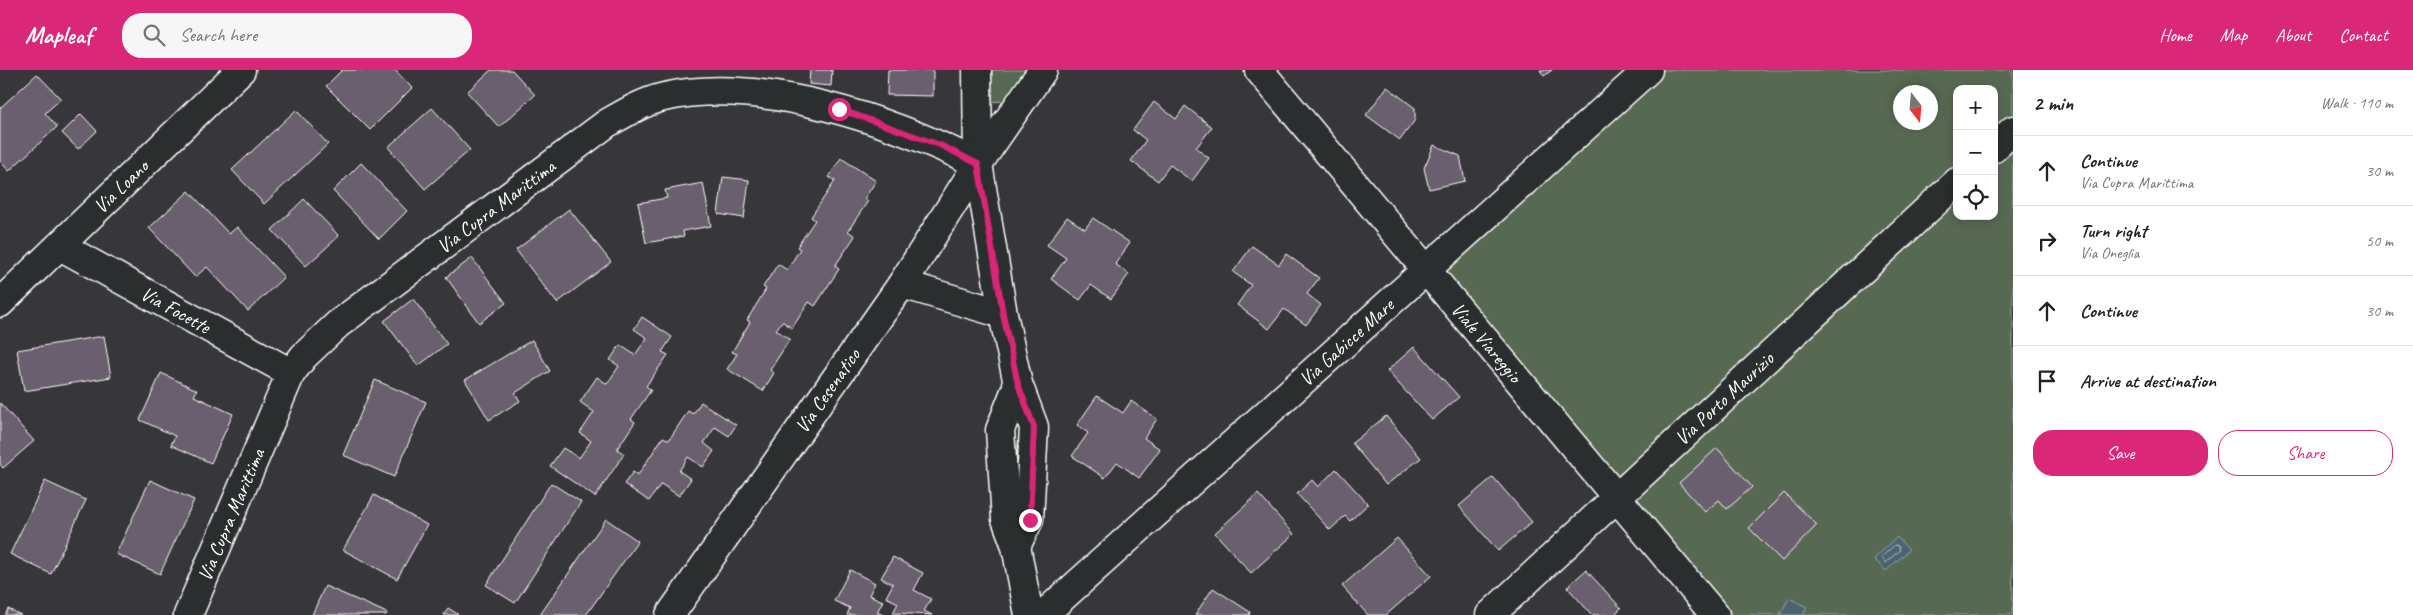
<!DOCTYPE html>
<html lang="en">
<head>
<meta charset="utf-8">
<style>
	body { margin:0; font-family:Caveat,sans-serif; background:#f6f6f6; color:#222 }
	.controls { position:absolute; right:15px; top:15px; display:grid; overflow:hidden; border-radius:10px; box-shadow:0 2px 12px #0003 }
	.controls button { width:45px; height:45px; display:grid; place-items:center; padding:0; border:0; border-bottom:1px solid #e0e0e0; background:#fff; color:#222; font:25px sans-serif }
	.compass { position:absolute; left:1893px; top:15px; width:45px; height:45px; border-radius:50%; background:#fff; box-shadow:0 2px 12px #0003; rotate:164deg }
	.stop { position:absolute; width:15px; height:15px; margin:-11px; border:4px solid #db2777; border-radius:50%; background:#fff }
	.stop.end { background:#db2777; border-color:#fff; box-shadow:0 1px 5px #0008 }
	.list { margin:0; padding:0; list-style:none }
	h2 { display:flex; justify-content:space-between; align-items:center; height:65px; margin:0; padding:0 20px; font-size:21px }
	h2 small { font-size:16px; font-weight:400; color:#767676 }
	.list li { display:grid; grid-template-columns:32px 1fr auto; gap:15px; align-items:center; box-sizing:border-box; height:70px; padding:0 20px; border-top:1px solid #e0e0e0 }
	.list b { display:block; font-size:19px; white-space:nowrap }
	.list p { margin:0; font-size:16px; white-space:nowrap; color:#767676 }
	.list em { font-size:16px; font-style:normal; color:#767676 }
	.actions { display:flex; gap:10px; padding:15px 20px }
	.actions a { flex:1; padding:11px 0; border:1px solid #db2777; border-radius:20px; text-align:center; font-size:18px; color:#db2777 }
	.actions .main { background:#db2777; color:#fff }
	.icon { flex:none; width:28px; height:28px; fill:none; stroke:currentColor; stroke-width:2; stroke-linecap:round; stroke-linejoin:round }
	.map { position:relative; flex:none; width:2013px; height:545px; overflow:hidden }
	header { display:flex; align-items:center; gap:30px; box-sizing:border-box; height:70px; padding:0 25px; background:#db2777; color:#fff }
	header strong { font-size:24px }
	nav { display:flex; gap:28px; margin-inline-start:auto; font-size:18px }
	.search { width:350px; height:45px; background:#f6f6f6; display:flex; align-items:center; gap:12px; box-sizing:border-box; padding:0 18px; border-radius:20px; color:#767676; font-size:19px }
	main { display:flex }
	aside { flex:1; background:#fff }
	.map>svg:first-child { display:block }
	.green { fill:#586952; stroke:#acb4a8; fill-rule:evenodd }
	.water { fill:#4b6470; stroke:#93a2a9 }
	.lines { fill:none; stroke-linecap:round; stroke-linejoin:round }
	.shore { stroke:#b7c1c6; stroke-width:1 }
	.building { fill:#695f6e; stroke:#fff }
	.street-casing { stroke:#fff; stroke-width:31 }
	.street { stroke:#2a2d2e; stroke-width:28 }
	.route { stroke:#db2777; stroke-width:6 }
	.labels { text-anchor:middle; stroke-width:4.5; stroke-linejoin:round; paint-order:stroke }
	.street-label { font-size:20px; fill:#fff; stroke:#2a2d2e }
</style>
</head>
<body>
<header>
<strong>Mapleaf</strong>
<div class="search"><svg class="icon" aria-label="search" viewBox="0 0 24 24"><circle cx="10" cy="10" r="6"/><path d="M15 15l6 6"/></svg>Search here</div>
<nav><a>Home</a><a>Map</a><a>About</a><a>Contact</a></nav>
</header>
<main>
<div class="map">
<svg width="2013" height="545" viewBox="0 0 2013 545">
	<rect width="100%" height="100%" fill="#37373b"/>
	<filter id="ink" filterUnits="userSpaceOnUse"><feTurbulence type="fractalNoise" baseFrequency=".02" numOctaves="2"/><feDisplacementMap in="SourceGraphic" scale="10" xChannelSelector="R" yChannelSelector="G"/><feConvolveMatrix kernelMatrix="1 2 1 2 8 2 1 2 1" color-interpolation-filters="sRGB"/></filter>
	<g filter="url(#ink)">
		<!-- green -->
		<path class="green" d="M989,0H1026L1005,31L989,32Z
			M1647,0H2013V545H1715L1426,200ZM1957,19H1994V146H1957ZM1900,22H1930V52H1900Z"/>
		<!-- water -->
		<path class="water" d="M1897,467L1909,480L1886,501L1874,489Z
			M1789,528L1807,537L1803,545H1780Z"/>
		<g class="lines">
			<!-- shore -->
			<path class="shore" d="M1895,475L1898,476L1900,480L1885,493L1882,487Z"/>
		</g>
		<!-- building -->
		<path class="building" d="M342,0H395L412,18L370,60L326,16Z
			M491,0H512L535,25L499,57L467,22Z
			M810,0H832L831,16L809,14Z
			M888,0H933V26L887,25Z
			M1540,0H1552L1544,6Z
			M37,4L61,29L45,43L57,57L9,101L0,91V38Z
			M1387,17L1415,38V50L1400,70L1366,45Z
			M1154,32L1176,49L1185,36L1212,57L1196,78L1209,88L1192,111L1170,95L1158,111L1131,91L1146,70L1133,60Z
			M432,38L470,80L425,119L388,77Z
			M296,40L328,74L264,134L232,100Z
			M81,44L97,61L78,79L62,63Z
			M1434,75L1460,86L1465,111L1429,119L1424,98Z
			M841,88L876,111L864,129L868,131L848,161L855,166L835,196L839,199L815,236L809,232L792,258L782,251L776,260L790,269L770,300L774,303L763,321L727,299L737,284L732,282L750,252L747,250L766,219L763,217L778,194L787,200L800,179L797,177L815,150L811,147L835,111L829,107Z
			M361,93L407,141L379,169L333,121Z
			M723,107L749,110L744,148L718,144Z
			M703,113L711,156L683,161L684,166L646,173L638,133L667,128L665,120Z
			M189,121L229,164L237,157L284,207L248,241L207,197L195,207L149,158Z
			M304,129L339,166L306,196L272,160Z
			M569,139L611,192L557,233L516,180Z
			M1067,147L1085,159L1093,148L1130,173L1115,194L1129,204L1111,229L1091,215L1080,230L1051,209L1066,188L1047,175Z
			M1252,176L1279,195L1286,184L1319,208L1307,224L1321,235L1306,255L1284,239L1269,259L1237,235L1251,215L1233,202Z
			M472,188L506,233L479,253L446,207Z
			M413,229L447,274L418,296L384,251Z
			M642,247L672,267L662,282L668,285L646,316L651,320L631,349L635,352L617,379L624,384L595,427L550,396L563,378L579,388L591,371L580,363L594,342L580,332L597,307L607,314L619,296L610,290L620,275L635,285L647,268L634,259Z
			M104,266L111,307L24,321L17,280Z
			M532,270L550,301L515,323L520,331L489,350L465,310Z
			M1414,277L1459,327L1432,350L1387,301Z
			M161,303L197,320L194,326L233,344L211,393L171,375L175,366L140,350Z
			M375,310L426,332L394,407L343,385Z
			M1097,326L1123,343L1131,331L1157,349L1144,368L1160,379L1139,408L1117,392L1105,408L1072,386L1088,363L1077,355Z
			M701,332L736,355L729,366L715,357L704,373L714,381L703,397L688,387L679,401L691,409L679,426L661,414L649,431L624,414L633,402L638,405L663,367L669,370L688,341L693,344Z
			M0,333L34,371L3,398L0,394Z
			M1386,346L1421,388L1386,415L1352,373Z
			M1717,378L1752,417L1727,439L1719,430L1705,442L1679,413Z
			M1336,399L1368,434L1350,451L1345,446L1330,460L1297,424L1312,410L1318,417Z
			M1493,407L1532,452L1498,481L1459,436Z
			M150,410L194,430L160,504L116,484Z
			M45,411L86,430L51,504L10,484Z
			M551,413L581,432L515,533L486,515Z
			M1784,423L1817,455L1782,491L1749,458Z
			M1258,424L1294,464L1251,503L1215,463Z
			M374,425L427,455L397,509L343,480Z
			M606,449L638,471L586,545H540Z
			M1397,468L1431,506L1386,545H1368L1342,516Z
			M893,487L923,503L914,520L931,529L924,541L932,545L893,543L898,533L886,527L893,514L881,508Z
			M850,500L875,513L869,525L883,531L877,542L883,545H847L850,538L834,531Z
			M1586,500L1621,538L1614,545H1592L1567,517Z
			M325,516L387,543L386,545H312Z
			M1213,518L1250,542L1249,545H1195Z
			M448,538L459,545H444Z
			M8,539L21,545H5Z"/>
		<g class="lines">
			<defs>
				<g id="street">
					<path d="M977,0L978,94L1003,244L1018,314L1034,357L1029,450L1016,476"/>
					<path id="s1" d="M1259,0L1715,545"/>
					<path d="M1994,78L2013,60"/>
					<path id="s2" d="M60,176L291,303"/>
					<path d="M902,214L1003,244"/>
					<path id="s3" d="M0,233L241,0"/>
					<path d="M1018,314L1000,360L1006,449L1016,476L1029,545"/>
					<path id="s4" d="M188,545L291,303L304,286L338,254L606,54C625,43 643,32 664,27C760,5 893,51 978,94"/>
					<path id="s5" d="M670,545L902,214L978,94L1043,0"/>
					<path id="s6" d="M1043,545L1648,0"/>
					<path id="s7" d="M1490,545L1957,112"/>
				</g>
			</defs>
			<!-- street casing -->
			<use href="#street" class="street-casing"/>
			<!-- street -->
			<use href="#street" class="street"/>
		</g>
	</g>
	<g class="lines" filter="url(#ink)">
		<!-- route -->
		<path class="route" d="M839,39L940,75L978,94L1003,244L1018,314L1034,357L1030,450"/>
	</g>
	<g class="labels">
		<!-- street labels -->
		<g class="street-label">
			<text dy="7" stroke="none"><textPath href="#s3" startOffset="168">Via Loano</textPath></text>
			<text dy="7" stroke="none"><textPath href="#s4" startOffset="528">Via Cupra Marittima</textPath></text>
			<text dy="7" stroke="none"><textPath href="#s2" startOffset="132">Via Focette</textPath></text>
			<text dy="7" stroke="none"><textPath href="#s6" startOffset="408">Via Gabicce Mare</textPath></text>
			<text dy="7" stroke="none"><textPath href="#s1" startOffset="355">Viale Viareggio</textPath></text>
			<text dy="7" stroke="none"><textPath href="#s5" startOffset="274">Via Cesenatico</textPath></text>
			<text dy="7" stroke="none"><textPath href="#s7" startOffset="319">Via Porto Maurizio</textPath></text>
			<text dy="7" stroke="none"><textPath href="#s4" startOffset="109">Via Cupra Marittima</textPath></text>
		</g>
	</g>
</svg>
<div class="controls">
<button>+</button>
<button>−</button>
<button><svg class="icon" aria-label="locate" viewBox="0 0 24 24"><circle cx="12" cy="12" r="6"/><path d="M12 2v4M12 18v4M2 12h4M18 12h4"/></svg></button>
</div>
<svg class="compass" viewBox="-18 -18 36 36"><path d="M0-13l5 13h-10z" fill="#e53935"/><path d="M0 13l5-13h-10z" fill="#767676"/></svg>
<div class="stop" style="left:839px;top:39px"></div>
<div class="stop end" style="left:1030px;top:450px"></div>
</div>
<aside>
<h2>2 min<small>Walk · 110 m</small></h2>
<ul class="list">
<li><svg class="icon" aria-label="ahead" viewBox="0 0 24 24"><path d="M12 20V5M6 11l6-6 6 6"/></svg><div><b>Continue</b><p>Via Cupra Marittima</p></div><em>30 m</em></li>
<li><svg class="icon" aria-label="right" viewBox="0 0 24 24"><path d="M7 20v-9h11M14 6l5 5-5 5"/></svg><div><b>Turn right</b><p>Via Oneglia</p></div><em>50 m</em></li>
<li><svg class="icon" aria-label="ahead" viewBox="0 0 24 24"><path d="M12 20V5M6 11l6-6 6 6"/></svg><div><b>Continue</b></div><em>30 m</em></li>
<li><svg class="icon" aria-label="arrive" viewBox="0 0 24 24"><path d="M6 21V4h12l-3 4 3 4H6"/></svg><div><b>Arrive at destination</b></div></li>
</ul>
<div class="actions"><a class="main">Save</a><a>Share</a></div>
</aside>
</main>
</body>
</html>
